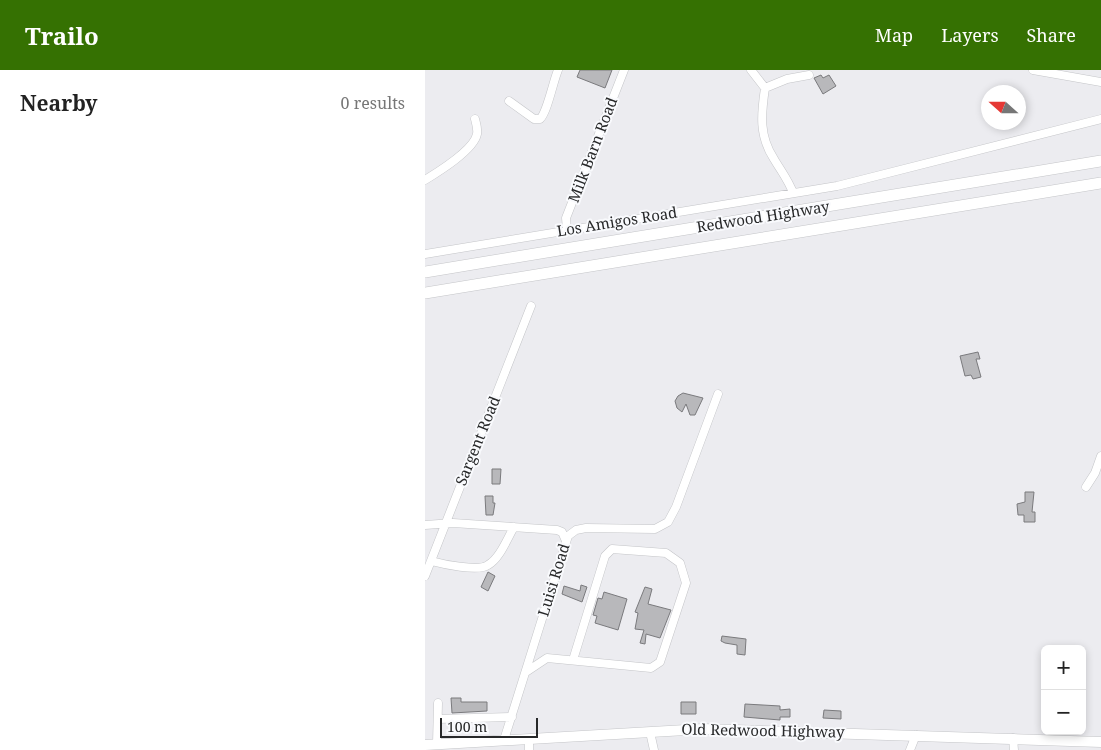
<!DOCTYPE html>
<html lang="en">
<head>
<meta charset="utf-8">
<style>
	body { margin:0; font-family:"Noto Serif",serif; background:#f6f6f6; color:#222 }
	.controls { position:absolute; right:15px; bottom:15px; display:grid; overflow:hidden; border-radius:8px; box-shadow:0 2px 8px #0003 }
	.controls button { width:45px; height:45px; display:grid; place-items:center; padding:0; border:0; border-bottom:1px solid #e0e0e0; background:#fff; color:#222; font:25px sans-serif }
	.compass { position:absolute; left:556px; top:15px; width:45px; height:45px; border-radius:50%; background:#fff; box-shadow:0 2px 8px #0003; rotate:291deg }
	.scale { position:absolute; left:15px; bottom:12px; width:98px; box-sizing:border-box; padding-left:5px; border:2px solid #272829; border-top:0; font-size:14px; line-height:18px; white-space:nowrap; color:#272829; -webkit-text-stroke:4px #f9fafd; paint-order:stroke }
	.list { margin:0; padding:0; list-style:none }
	h2 { display:flex; justify-content:space-between; align-items:center; height:65px; margin:0; padding:0 20px; font-size:21px }
	h2 small { font-size:16px; font-weight:400; color:#767676 }
	.map { position:relative; flex:none; width:676px; height:680px; overflow:hidden }
	header { display:flex; align-items:center; gap:30px; box-sizing:border-box; height:70px; padding:0 25px; background:#357102; color:#fff }
	header strong { font-size:24px }
	nav { display:flex; gap:28px; margin-inline-start:auto; font-size:18px }
	main { display:flex }
	aside { flex:1; background:#fff }
	.map>svg:first-child { display:block }
	.building { fill:#b8b8bb; stroke:#7a7a7d }
	.lines { fill:none; stroke-linecap:round; stroke-linejoin:round }
	.minor-casing { stroke:#c4c5c8; stroke-width:9 }
	.major-casing { stroke:#c4c5c8; stroke-width:11 }
	.highway-casing { stroke:#c4c5c8; stroke-width:12 }
	.minor { stroke:#fff; stroke-width:8 }
	.major { stroke:#fff; stroke-width:10 }
	.highway { stroke:#fff; stroke-width:11 }
	.labels { text-anchor:middle; stroke-width:4; stroke-linejoin:round; paint-order:stroke }
	.street-label { font-size:15px; fill:#272829; stroke:#f9fafd }
</style>
</head>
<body>
<header>
<strong>Trailo</strong>
<nav><a>Map</a><a>Layers</a><a>Share</a></nav>
</header>
<main>
<aside>
<h2>Nearby<small>0 results</small></h2>
<ul class="list">
</ul>
</aside>
<div class="map">
<svg width="676" height="680" viewBox="0 0 676 680">
	<rect width="100%" height="100%" fill="#ececf0"/>
	<!-- building -->
	<path class="building" d="M155,0H187L180,18L152,7Z
		M396,5L398,8L404,5L411,16L398,24L389,8Z
		M553,282L555,289H551L556,307L548,309L546,305L540,306L535,286Z
		M258,323L278,328L270,345H265L261,334L257,342L252,338L250,331L253,326Z
		M67,399H76L75,414H67Z
		M600,422H609L607,442H610V452H599V445H593L592,434L600,432Z
		M60,426H68V433H70L68,445H61Z
		M63,502L70,506L63,521L56,517Z
		M156,515L162,517L157,532L137,524L139,516L155,521Z
		M220,517L227,519L223,534L246,540L235,568L221,564L220,574L215,573L219,560L210,559L213,543L210,542Z
		M179,522L202,529L193,560L170,553L172,546L168,545L173,528L177,529Z
		M297,566L321,569L320,585L312,584V575L300,573L296,571Z
		M26,628H36V632H62V641L27,643Z
		M256,632H271V644H256Z
		M320,634L355,636V640L365,639V647H355V650L319,647Z
		M399,640L416,641V649L398,648Z"/>
	<g class="lines">
		<defs>
			<path id="minor" d="M326,0L340,18L362,9L384,5
				M608,0L676,12
				M340,18C336,45 334,66 349,89C356,101 364,111 368,123
				M84,31L109,49H115C122,43 128,12 133,0
				M0,110C13,102 49,80 52,64C53,59 51,53 50,49
				M142,160L141,148L199,0
				M0,184L412,116L676,49
				M661,417L670,403L676,386
				M0,455L28,453L132,460L137,462L141,471
				M6,491C17,494 54,502 63,495C75,488 82,469 89,457
				M0,506L106,236
				M101,602L122,588L226,598L235,592L261,513L255,493L241,483L187,479L180,486L148,590
				M13,649L87,647
				M225,662L229,680
				M588,668L589,680
				M104,669V680
				M79,670L143,466L151,460L161,458L230,459L243,452L251,437L293,324
				M12,674L13,633
				M485,680L491,665"/>
			<path id="major" d="M0,675L278,659L676,672"/>
			<path id="highway" d="M0,202L676,91
				M0,223L676,113"/>
		</defs>
		<!-- minor casing -->
		<use href="#minor" class="minor-casing"/>
		<!-- major casing -->
		<use href="#major" class="major-casing"/>
		<!-- highway casing -->
		<use href="#highway" class="highway-casing"/>
		<!-- minor -->
		<use href="#minor" class="minor"/>
		<!-- major -->
		<use href="#major" class="major"/>
		<!-- highway -->
		<use href="#highway" class="highway"/>
	</g>
	<g class="labels">
		<!-- street labels -->
		<g class="street-label">
			<text transform="translate(168 80) rotate(-69)" y="5">Milk Barn Road</text>
			<text transform="translate(338 147) rotate(-9)" y="5">Redwood Highway</text>
			<text transform="translate(192 152) rotate(-9)" y="5">Los Amigos Road</text>
			<text transform="translate(53 371) rotate(-68)" y="5">Sargent Road</text>
			<text transform="translate(129 510) rotate(-73)" y="5">Luisi Road</text>
			<text transform="translate(338 661) rotate(1)" y="5">Old Redwood Highway</text>
		</g>
	</g>
</svg>
<div class="controls">
<button>+</button>
<button>−</button>
</div>
<svg class="compass" viewBox="-18 -18 36 36"><path d="M0-13l5 13h-10z" fill="#e53935"/><path d="M0 13l5-13h-10z" fill="#767676"/></svg>
<div class="scale">100 m</div>
</div>
</main>
</body>
</html>
